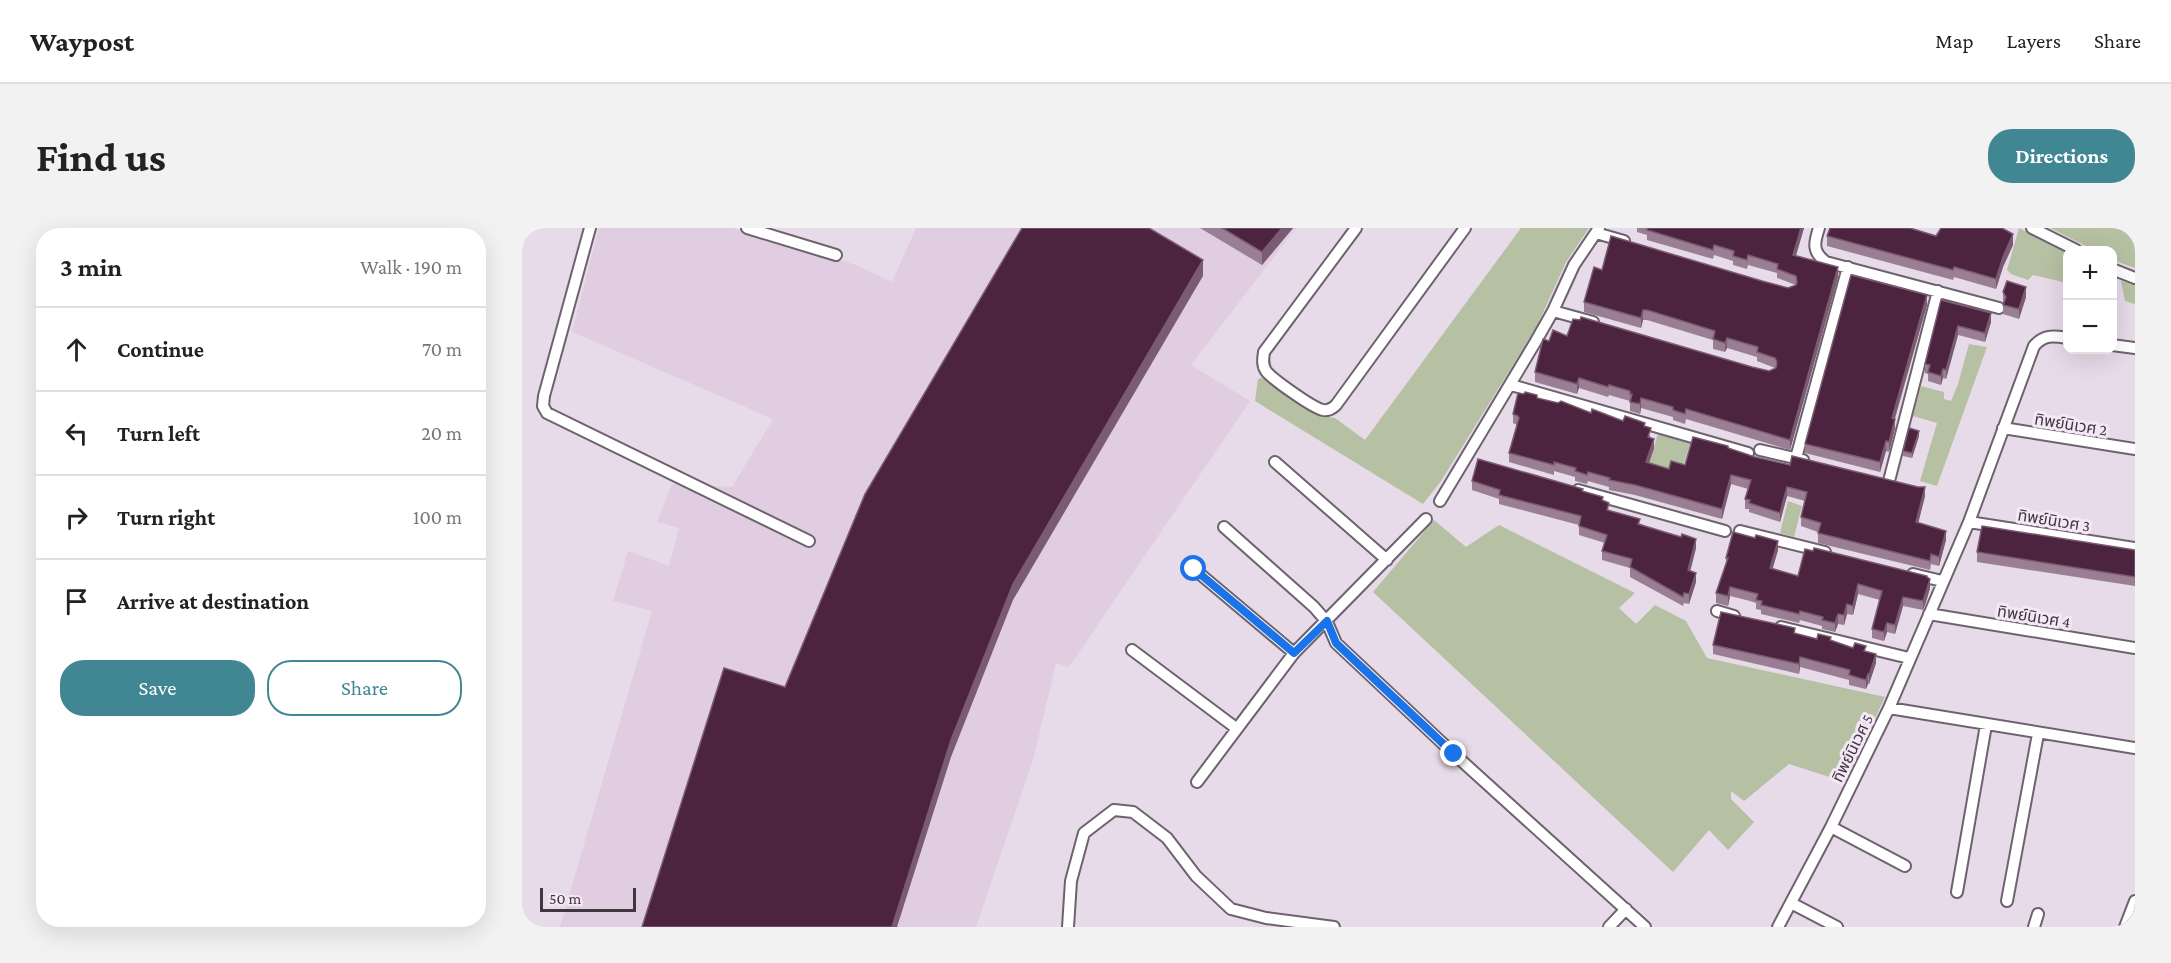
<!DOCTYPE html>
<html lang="en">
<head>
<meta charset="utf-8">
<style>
	body { margin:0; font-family:"Crimson Pro","Noto Sans Thai",serif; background:#f2f2f2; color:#222 }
	.controls { position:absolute; right:18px; top:18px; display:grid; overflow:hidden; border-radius:12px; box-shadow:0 6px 24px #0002 }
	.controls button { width:54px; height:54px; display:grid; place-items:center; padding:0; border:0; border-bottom:2px solid #e0e0e0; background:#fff; color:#222; font:30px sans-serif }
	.scale { position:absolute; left:18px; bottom:15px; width:96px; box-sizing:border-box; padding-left:6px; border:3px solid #3d383e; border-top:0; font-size:16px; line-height:21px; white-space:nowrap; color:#3d383e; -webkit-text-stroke:4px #f5e7f6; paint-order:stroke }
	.stop { position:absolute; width:18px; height:18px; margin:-14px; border:4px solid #1a73e8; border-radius:50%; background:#fff }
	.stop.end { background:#1a73e8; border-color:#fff; box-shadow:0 2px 6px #0008 }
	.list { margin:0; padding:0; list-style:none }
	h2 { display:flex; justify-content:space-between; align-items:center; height:78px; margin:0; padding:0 24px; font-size:26px }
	h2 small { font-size:20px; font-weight:400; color:#767676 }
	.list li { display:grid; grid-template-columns:39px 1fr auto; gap:18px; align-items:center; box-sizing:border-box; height:84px; padding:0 24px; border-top:2px solid #e0e0e0 }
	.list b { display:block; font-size:22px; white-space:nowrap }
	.list em { font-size:20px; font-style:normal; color:#767676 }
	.actions { display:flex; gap:12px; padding:18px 24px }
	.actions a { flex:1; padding:14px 0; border:2px solid #418793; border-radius:24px; text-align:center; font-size:21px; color:#418793 }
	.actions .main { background:#418793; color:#fff }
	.icon { flex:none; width:33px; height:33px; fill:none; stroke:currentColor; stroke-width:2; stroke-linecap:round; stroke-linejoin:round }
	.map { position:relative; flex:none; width:1613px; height:699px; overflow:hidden; border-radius:24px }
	header { display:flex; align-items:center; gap:36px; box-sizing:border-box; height:84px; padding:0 30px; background:#fff; border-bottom:2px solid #e0e0e0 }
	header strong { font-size:28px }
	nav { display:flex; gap:33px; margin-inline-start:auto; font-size:21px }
	.intro { display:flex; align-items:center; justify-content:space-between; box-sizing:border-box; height:144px; padding:0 36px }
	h1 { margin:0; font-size:42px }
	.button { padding:15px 27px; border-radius:24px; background:#418793; color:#fff; font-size:21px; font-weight:700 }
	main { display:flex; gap:36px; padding:0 36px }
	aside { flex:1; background:#fff; border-radius:24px; box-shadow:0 6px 24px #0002 }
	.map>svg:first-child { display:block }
	.built { fill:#e0cde1 }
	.green { fill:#b6c0a2 }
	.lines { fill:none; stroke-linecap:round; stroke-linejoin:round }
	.minor-casing { stroke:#6e626f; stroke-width:14 }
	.minor { stroke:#fff; stroke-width:10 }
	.wall { fill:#9a7f94 }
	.shaded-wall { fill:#7a5b72 }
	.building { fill:#4c243f; stroke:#7a5b72; stroke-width:1.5 }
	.route { stroke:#1a73e8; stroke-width:8 }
	.labels { text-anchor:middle; stroke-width:6; stroke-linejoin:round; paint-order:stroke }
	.street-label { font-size:16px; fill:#3d383e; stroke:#f5e7f6 }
</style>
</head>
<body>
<header>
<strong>Waypost</strong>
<nav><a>Map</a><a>Layers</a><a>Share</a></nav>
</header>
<div class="intro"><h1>Find us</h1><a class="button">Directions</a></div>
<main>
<aside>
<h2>3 min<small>Walk · 190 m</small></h2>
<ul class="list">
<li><svg class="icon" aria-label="ahead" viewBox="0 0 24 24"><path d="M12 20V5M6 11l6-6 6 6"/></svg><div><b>Continue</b></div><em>70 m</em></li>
<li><svg class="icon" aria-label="left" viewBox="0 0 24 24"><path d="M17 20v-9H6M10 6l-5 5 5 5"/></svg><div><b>Turn left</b></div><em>20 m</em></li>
<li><svg class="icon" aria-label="right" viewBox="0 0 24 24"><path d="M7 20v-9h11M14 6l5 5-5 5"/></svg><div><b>Turn right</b></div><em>100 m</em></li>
<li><svg class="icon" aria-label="arrive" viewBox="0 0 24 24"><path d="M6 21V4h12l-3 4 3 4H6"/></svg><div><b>Arrive at destination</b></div></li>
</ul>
<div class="actions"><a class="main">Save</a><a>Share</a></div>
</aside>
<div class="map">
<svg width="1613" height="699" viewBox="0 0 1613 699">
	<rect width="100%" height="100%" fill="#e7dae9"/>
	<!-- built -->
	<path class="built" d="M77,0H210L334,37L370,54L394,0H774L669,137L728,173L547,439L534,435L511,532L454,699H38L130,383L91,373L106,323L147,338L157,300L135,294L150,256L210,259L251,191L50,104Z"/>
	<!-- green -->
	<path class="green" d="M999,0H1067L1044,34L1014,100L919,253L901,276L733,173L736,151L744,148L802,188L813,190L843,212Z
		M1497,0L1545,24V55L1511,47L1506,52L1489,46L1485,42Z
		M1528,0H1613V40L1591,32L1590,22H1572Z
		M1599,53L1613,56V76L1603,73Z
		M1447,116L1465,119L1415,258L1398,253L1415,195L1391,188L1399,158L1422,164V171L1429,173L1436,156Z
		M1136,205L1169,213L1159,245L1127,236Z
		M1266,273L1280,278L1272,309L1258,305Z
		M912,292L944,319L977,297L1113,365L1097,380L1114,396L1133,377L1164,393L1185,430L1363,469L1323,554L1267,536L1222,573L1209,563V571L1232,594L1206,622L1187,602L1151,644L851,364Z"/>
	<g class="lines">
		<defs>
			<path id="minor" d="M68,0L22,168L21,178L25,185L287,313
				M225,0L314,27
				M834,0L742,124C741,131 740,137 744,143C750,151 791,180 801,182C806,183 810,181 814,177L943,0
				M1297,0C1292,15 1290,24 1304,34L1477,80
				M1510,0L1554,22
				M1074,5L1102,13
				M1590,41L1613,50
				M1031,83L1071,94
				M1590,117L1613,120
				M989,157L1226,225
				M1481,200L1613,221
				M1238,222L1281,232
				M1274,230L1326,39
				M753,234L865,332
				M1367,253L1416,63
				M1056,262L1203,303
				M918,273L1014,113L1031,83L1052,37L1077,0
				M1447,294L1613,320
				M702,299L792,379L805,394L814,415L932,526L1123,699
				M1218,303L1303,324
				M672,341L772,425
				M1391,346L1420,353
				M1195,383L1212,388
				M1407,386L1613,420
				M1259,399L1387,430
				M610,422L714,500
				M1367,480L1447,294L1512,118C1522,106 1532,108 1546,110
				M675,554L772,425L904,291
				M1309,599L1383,638
				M1435,664L1464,497
				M1485,673L1516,506
				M1269,675L1315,699
				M546,699L549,653L562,605L592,582L611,584L645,610L674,648L709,681L744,690L812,699
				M1087,699L1104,681
				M1256,699L1309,599L1367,480L1613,520
				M1512,699L1516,686
				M1603,699L1613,673"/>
		</defs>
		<!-- minor casing -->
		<use href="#minor" class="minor-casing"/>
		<!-- minor -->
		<use href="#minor" class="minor"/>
	</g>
	<!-- wall -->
	<path class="wall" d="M678,0H771L740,37Z
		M1115,0H1282L1274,28L1316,49L1268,222L1164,191L1163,196L1151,192V189L1119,180L1118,186L1108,183V173L1087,167L1086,169L1057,160L1055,166L1013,154V144L1027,113L1045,108L1230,139L1247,143L1253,140L1235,133V129L1205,120L1203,124L1191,121V112L1125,92H1121L1119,100L1062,84V74L1080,42L1240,53L1266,60L1274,57L1255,50V45L1226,37L1225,41L1211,37V33L1192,27L1191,31L1125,12V7L1115,4Z
		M1305,8H1414L1491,17L1481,39L1474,61L1432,49L1431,52L1305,18Z
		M1481,64L1504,69L1497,91L1481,86Z
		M1419,72L1469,94L1463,114L1436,107L1424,151L1421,150L1419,157L1406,153V146L1403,145V136Z
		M1405,77L1373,191V200L1367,224L1364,223L1358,244L1283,225V216Z
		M1002,166L1123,199L1129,210L1132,220L1127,235L1147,241L1163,237L1206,220L1233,229L1403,268L1396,295L1424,312L1417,338L1409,336L1408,342L1296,315V304L1279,298V289L1283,273L1265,268L1258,294L1227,284V281H1223V271L1226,261L1209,256L1200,291L1113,267L1087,262V259L1066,253L1065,256L1053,253V249L1032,243V247L987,234V225L995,197L991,195V186Z
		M1397,208L1390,230L1381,228V223Z
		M950,253L1061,263L1081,273L1087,282L1174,320L1168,343L1174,354L1167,376L1162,375L1161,378L1108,349V340L1080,332V323L1083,315L1057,307V297L977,276V271L950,262Z
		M1256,322L1250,341L1276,348L1405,350L1408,360L1404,374L1401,382L1381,378L1373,406L1365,404L1362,413L1350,410V401L1358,372L1336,366L1331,387L1325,386L1322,397L1316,396L1313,404L1300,401V398L1278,392L1277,395L1239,386V382L1234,381V375L1228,373L1208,368L1206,378L1194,375V365L1204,335V330Z
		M1613,322V358L1455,334V324Z
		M1273,405L1295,411L1309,412L1331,420L1344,423L1354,435L1347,456H1346L1344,461L1327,457V452L1278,439L1277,446L1191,426V417Z"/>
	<!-- shaded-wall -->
	<path class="shaded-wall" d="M760,0H771L740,37V24Z
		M1279,0H1282L1271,37V27Z
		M1491,6V17L1481,39L1474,61V51L1481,29Z
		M681,32V48L491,372L429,529L375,699H370L429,512L491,356Z
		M1316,39V49L1268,222V212Z
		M1504,59V69L1497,91V81Z
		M1405,67V77L1370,199V190Z
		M1121,82V92L1119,100V90Z
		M1469,85V94L1463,114V105Z
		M1436,98V107L1424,151V142Z
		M1205,110V120L1203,124V115Z
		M1421,141V150L1419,157V148Z
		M1057,150V160L1055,166V156Z
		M1119,170V180L1118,186V176Z
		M1373,191V200L1367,224V214Z
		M1397,203V208L1390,230V225Z
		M1132,211V220L1124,244V234Z
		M1364,213V223L1358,244V234Z
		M1209,247V256L1200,291V281Z
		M1265,259V268L1258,294V285Z
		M1403,259V268L1394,304V294Z
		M1424,303V312L1417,338V329Z
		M1174,311V320L1166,352V342Z
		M1256,313V322L1248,350V340Z
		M1174,345V354L1167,376V366Z
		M1408,351V360L1404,374L1401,382V373Z
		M1336,356V366L1331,387V378Z
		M1208,359V368L1206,378V368Z
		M1381,369V378L1373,406V397Z
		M1325,376V386L1322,397V387Z
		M1316,386V396L1313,404V395Z
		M1365,395V404L1362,413V404Z
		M1354,426V435L1347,456V447Z
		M1278,429V439L1277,446V436Z
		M1346,446V456L1344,461V452Z"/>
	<!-- building -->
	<path class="building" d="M500,0H627L681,32L491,356L429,512L370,699H120L202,440L263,459L343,266Z
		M700,0H760L740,24Z
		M1126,0H1279L1271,27L1316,39L1268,212L1164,181L1163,186L1151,182V179L1119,170L1118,176L1108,174L1110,166H1108V163L1087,157L1086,159L1057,150L1055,156L1013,144L1021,111L1027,113L1031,102L1045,108L1051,91L1058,92L1059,89L1230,139L1247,143L1254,140L1255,134L1253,130L1235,124L1236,119L1205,110L1203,115L1191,111L1193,103L1125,82H1121L1119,90L1062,74L1072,39L1080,42L1089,8L1240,53L1266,60L1274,57L1275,54L1274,48L1255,41L1256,36L1226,27L1225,32L1211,28L1212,23L1192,17L1191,22L1125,2Z
		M1308,0H1388L1414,8L1419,0H1480L1491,6L1481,29L1474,51L1432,39L1431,42L1305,8Z
		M1329,47L1405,67L1370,190L1373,191L1367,214L1364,213L1358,234L1283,216Z
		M1485,53L1504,59L1497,81L1481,77L1484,69L1481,64Z
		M1419,72L1469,85L1463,105L1436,98L1424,142L1421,141L1419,148L1406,144L1408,137L1403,136Z
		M1003,164L1015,167V170L1036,175L1039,173L1069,185L1070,181L1101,193L1103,188L1123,195L1122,198L1129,200L1126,209L1132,211L1124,234L1147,241L1149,233L1163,237L1171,209L1206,218V220L1233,229L1268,237L1270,228L1396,259H1403L1394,294L1424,303L1417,329L1409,326L1408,333L1296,305L1299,295L1279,289L1285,264L1265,259L1258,285L1227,275L1228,272L1223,271L1229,252L1209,247L1200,281L1113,257L1087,252L1088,250L1066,244L1065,247L1053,243L1054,240L1032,234V237L987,225L997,190L996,188L991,186L996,165L1002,166Z
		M1387,200L1397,203L1390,225L1381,223Z
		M956,231L1061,261L1060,263L1081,269L1080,272L1087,275L1085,282L1118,291L1116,296L1159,309L1160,306L1174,311L1166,342L1174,345L1167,366L1162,365L1161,369L1108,339L1110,331L1080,323L1085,307L1057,298L1059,288L977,267L978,262L950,253Z
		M1460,298L1613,322V349L1455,324Z
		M1211,304L1233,310L1234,307L1256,313L1248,340L1276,348L1283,321L1291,323L1292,320L1405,348V349L1408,351L1404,364L1401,373L1381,369L1373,397L1365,395L1362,404L1350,401L1360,363L1336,356L1331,378L1325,376L1322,387L1316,386L1313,395L1300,392L1301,389L1278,383L1277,386L1239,377L1240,373L1234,372L1236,366L1208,359L1206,368L1194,365L1206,330H1204Z
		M1199,384L1273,400L1272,405L1295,411L1296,406L1309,409L1308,412L1331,420L1333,415L1344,418L1342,423L1354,426L1347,447L1346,446L1344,452L1327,447L1328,442L1278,429L1277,436L1191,417Z"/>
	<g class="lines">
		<!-- route -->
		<path class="route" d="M672,341L772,425L805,393L814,415L932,526"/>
	</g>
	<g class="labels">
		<!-- street labels -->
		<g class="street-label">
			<text transform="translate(1549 196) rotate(9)" y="6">ทิพย์นิเวศ 2</text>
			<text transform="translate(1532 292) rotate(9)" y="6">ทิพย์นิเวศ 3</text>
			<text transform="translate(1512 388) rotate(9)" y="6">ทิพย์นิเวศ 4</text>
			<text transform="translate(1330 520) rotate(-64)" y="6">ทิพย์นิเวศ 5</text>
		</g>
	</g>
</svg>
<div class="controls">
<button>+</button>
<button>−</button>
</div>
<div class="scale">50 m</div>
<div class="stop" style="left:672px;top:341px"></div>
<div class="stop end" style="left:932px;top:526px"></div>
</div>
</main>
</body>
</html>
